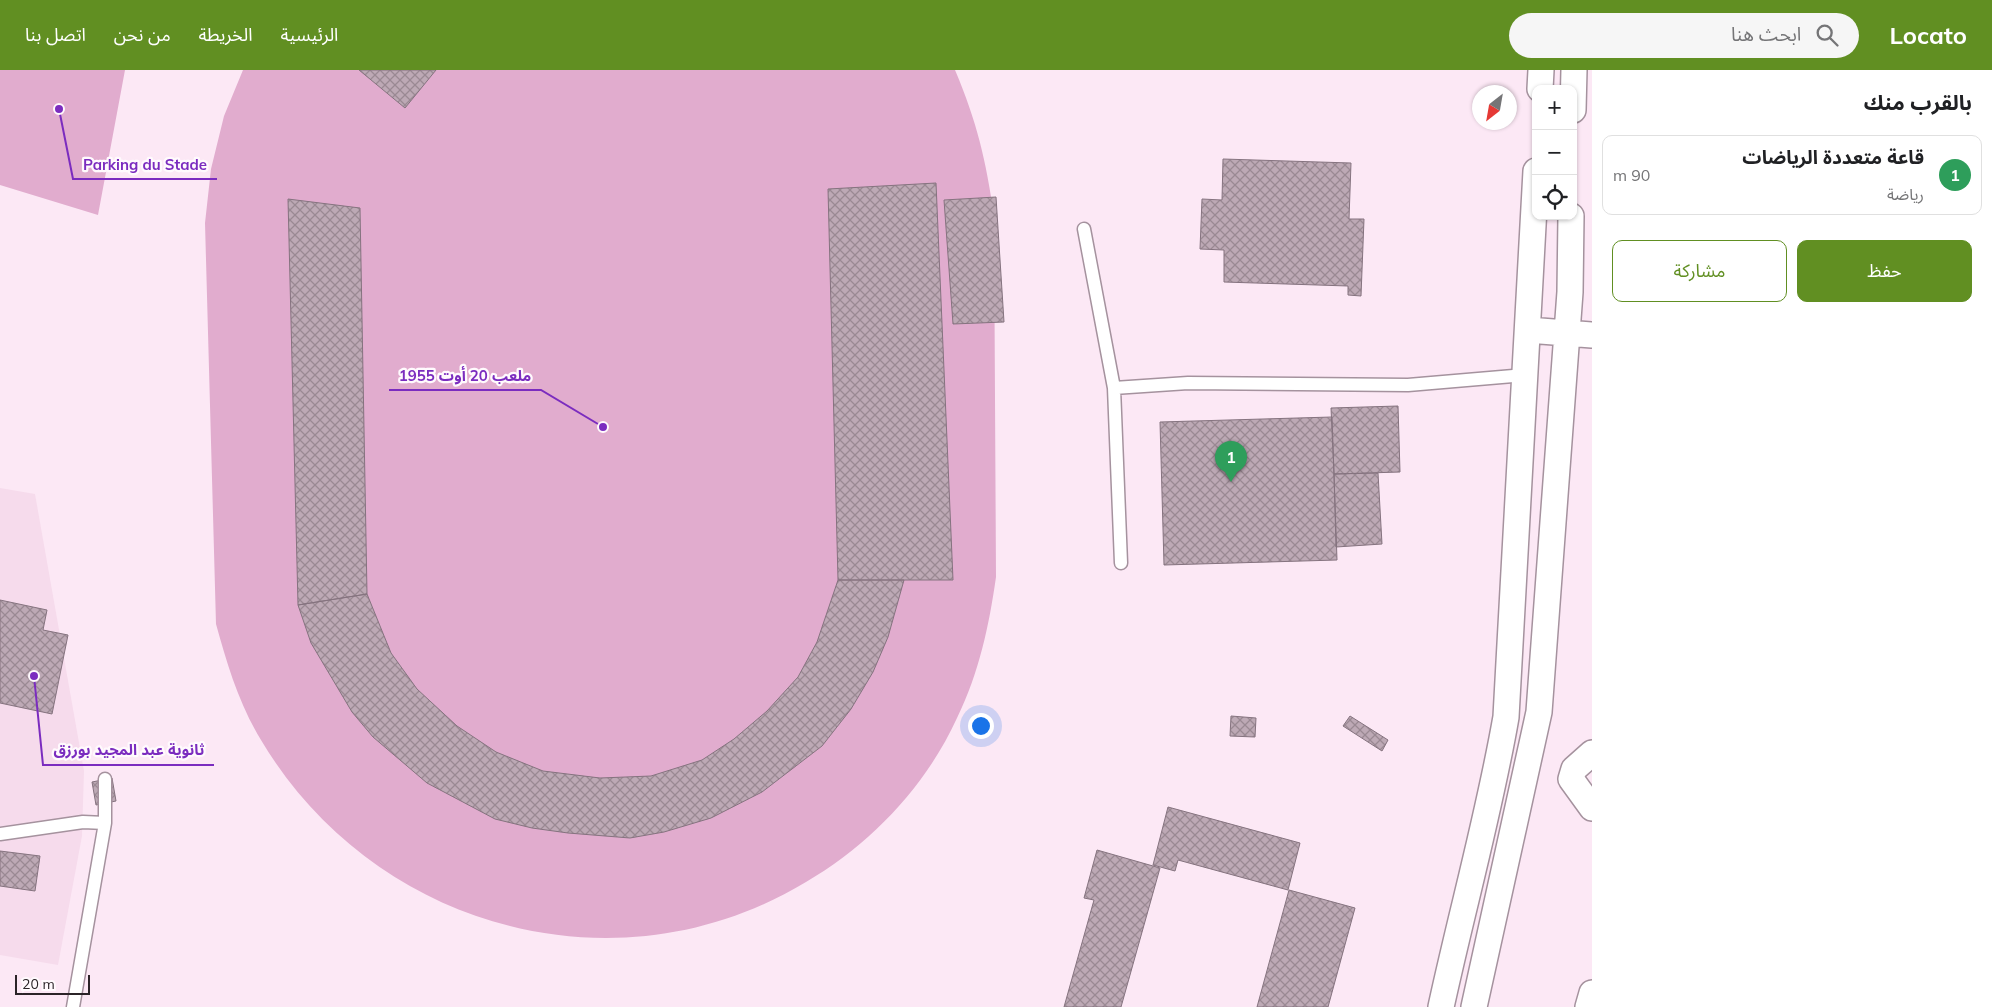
<!DOCTYPE html>
<html lang="ar">
<head>
<meta charset="utf-8">
<style>
	body { margin:0; font-family:Mulish,"Noto Sans Arabic",sans-serif; background:#f6f6f6; color:#202124; direction:rtl }
	.controls { position:absolute; right:15px; top:15px; display:grid; overflow:hidden; border-radius:10px; box-shadow:0 1px 4px #0004 }
	.controls button { width:45px; height:45px; display:grid; place-items:center; padding:0; border:0; border-bottom:1px solid #e0e0e0; background:#fff; color:#202124; font:25px sans-serif }
	.compass { position:absolute; left:1472px; top:15px; width:45px; height:45px; border-radius:50%; background:#fff; box-shadow:0 1px 4px #0004; rotate:211deg }
	.scale { position:absolute; left:15px; bottom:12px; width:75px; box-sizing:border-box; padding-left:5px; border:2px solid #2b2428; border-top:0; font-size:14px; line-height:18px; white-space:nowrap; color:#2b2428; -webkit-text-stroke:4px #fffafd; paint-order:stroke }
	.you { position:absolute; left:980px; top:655px; width:18px; height:18px; margin:-12px; border:4px solid #fff; border-radius:50%; background:#1a73e8; box-shadow:0 0 0 8px #1a73e833 }
	.badge { display:grid; place-items:center; width:32px; height:32px; border-radius:50%; background:#618f22; color:#fff; font-size:16px; font-weight:700 }
	.pin { position:absolute; translate:-50% -41px; filter:drop-shadow(0 1px 2px #0008) }
	.pin::after { content:''; position:absolute; top:26px; width:18px; height:15px; background:inherit; clip-path:polygon(0 0,100% 0,50% 100%) }
	.list { margin:0; padding:0; list-style:none }
	h2 { display:flex; justify-content:space-between; align-items:center; height:65px; margin:0; padding:0 20px; font-size:21px }
	h2 small { font-size:16px; font-weight:400; color:#757577 }
	.list li { display:grid; grid-template-columns:32px 1fr auto; gap:15px; align-items:center; box-sizing:border-box; height:80px; margin:0 10px 10px; padding:0 10px; border:1px solid #e0e0e0; border-radius:10px }
	.list b { display:block; font-size:19px; white-space:nowrap }
	.list p { margin:0; font-size:16px; white-space:nowrap; color:#757577 }
	.list em { font-size:16px; font-style:normal; color:#757577 }
	.actions { display:flex; gap:10px; padding:15px 20px }
	.actions a { flex:1; padding:11px 0; border:1px solid #618f22; border-radius:10px; text-align:center; font-size:18px; color:#618f22 }
	.actions .main { background:#618f22; color:#fff }
	.icon { flex:none; width:28px; height:28px; fill:none; stroke:currentColor; stroke-width:2; stroke-linecap:round; stroke-linejoin:round }
	.map { position:relative; flex:none; width:1592px; height:937px; overflow:hidden; direction:ltr }
	header { display:flex; align-items:center; gap:30px; box-sizing:border-box; height:70px; padding:0 25px; background:#618f22; color:#fff }
	header strong { font-size:24px }
	nav { display:flex; gap:28px; margin-inline-start:auto; font-size:18px }
	.search { width:350px; height:45px; background:#f6f6f6; display:flex; align-items:center; gap:12px; box-sizing:border-box; padding:0 18px; border-radius:28px; color:#757577; font-size:19px }
	main { display:flex }
	aside { flex:1; background:#fff }
	.map>svg:first-child { display:block }
	.built { fill:#f6dbec }
	.garden { fill:#e1acce }
	.building { fill:url(#building-cross-hatch); stroke:#85737f }
	.lines { fill:none; stroke-linecap:round; stroke-linejoin:round }
	.lane-casing { stroke:#a5929e; stroke-width:15 }
	.street-casing { stroke:#a5929e; stroke-width:28 }
	.lane { stroke:#fff; stroke-width:12 }
	.street { stroke:#fff; stroke-width:25 }
	.leader { fill:none; stroke:#7b2cbf; stroke-width:2 }
	.callout-dot { fill:#7b2cbf; stroke:#fffafd; stroke-width:2 }
	.callout-label { font-size:15px; text-anchor:middle; font-weight:bold; fill:#7b2cbf; stroke:#fffafd; stroke-width:4.5; stroke-linejoin:round; paint-order:stroke }
</style>
</head>
<body>
<header>
<strong>Locato</strong>
<div class="search"><svg class="icon" aria-label="search" viewBox="0 0 24 24"><circle cx="10" cy="10" r="6"/><path d="M15 15l6 6"/></svg>ابحث هنا</div>
<nav><a>الرئيسية</a><a>الخريطة</a><a>من نحن</a><a>اتصل بنا</a></nav>
</header>
<main>
<aside>
<h2>بالقرب منك<small></small></h2>
<ul class="list">
<li><span class="badge" style="background:#2e9e5b">1</span><div><b>قاعة متعددة الرياضات</b><p>رياضة</p></div><em>90 m</em></li>
</ul>
<div class="actions"><a class="main">حفظ</a><a>مشاركة</a></div>
</aside>
<div class="map">
<svg width="1592" height="937" viewBox="0 0 1592 937">
	<defs>
		<pattern id="building-cross-hatch" width="8" height="8" patternUnits="userSpaceOnUse" patternTransform="scale(1.25)"><rect width="8" height="8" fill="#bda9b5"/><path d="M0 0l8 8M0 8l8-8" fill="none" stroke="#9a8993"/></pattern>
	</defs>
	<rect width="100%" height="100%" fill="#fce8f5"/>
	<!-- built -->
	<path class="built" d="M0,418L35,424L84,701L82,766L58,895L0,885Z"/>
	<!-- garden -->
	<path class="garden" d="M0,0H125L98,145L0,115Z
		M243,0H955C977,52 986,90 994,146L996,507C989,556 979,603 957,648C926,716 871,774 806,812C616,927 373,858 261,670C239,634 227,594 216,554L205,153L211,99L224,46Z"/>
	<!-- building -->
	<path class="building" d="M359,0H436L405,38Z
		M1223,89L1351,93L1349,149H1364L1361,226L1348,225V216L1224,212V180L1200,179L1202,129L1222,130Z
		M936,113L953,510H838L828,119Z
		M996,127L1004,252L953,254L944,130Z
		M288,129L360,138L367,524L298,535Z
		M1398,336L1400,402L1334,404L1331,338Z
		M1332,347L1337,490L1164,495L1160,352Z
		M1378,403L1382,474L1336,477L1334,404Z
		M838,510H904L888,567L873,602L851,639L822,676L762,722L711,748L664,762L630,768L568,763L532,758L495,749L427,713L373,667L352,642L311,573L298,535L367,524L391,583L417,619L457,656L496,682L543,701L600,708L651,706L702,690L734,669L767,641L798,607L817,572Z
		M0,530L47,540L43,560L68,565L52,644L0,633Z
		M1231,646L1256,648L1255,667L1230,666Z
		M1350,646L1388,670L1382,681L1343,656Z
		M112,708L116,731L96,735L92,712Z
		M1168,737L1300,773L1288,820L1178,790L1175,801L1153,795Z
		M1097,780L1160,798L1121,937H1064L1094,830L1084,828Z
		M0,781L40,786L35,821L0,816Z
		M1289,820L1355,838L1328,937H1257Z"/>
	<g class="lines">
		<defs>
			<path id="lane" d="M1084,159L1114,318L1121,493
				M1114,318L1188,313L1408,315L1525,305
				M0,764L83,752L105,753
				M73,937L105,753V709"/>
			<path id="street" d="M1540,19L1541,0
				M1573,40L1574,0
				M1528,260L1592,265
				M1592,683L1574,699L1571,709L1592,738
				M1441,937C1462,840 1489,745 1506,647L1536,101
				M1474,937L1539,642L1570,222L1571,146
				M1588,937L1592,923"/>
		</defs>
		<!-- lane casing -->
		<use href="#lane" class="lane-casing"/>
		<!-- street casing -->
		<use href="#street" class="street-casing"/>
		<!-- lane -->
		<use href="#lane" class="lane"/>
		<!-- street -->
		<use href="#street" class="street"/>
	</g>
	<!-- callouts -->
	<path class="leader" d="M59 39L73 109H217M603 357L541 320H389M34 606L43 695H214"/>
	<g class="callout-dot">
		<circle cx="59" cy="39" r="5"/>
		<circle cx="603" cy="357" r="5"/>
		<circle cx="34" cy="606" r="5"/>
	</g>
	<g class="callout-label">
		<text x="145" y="100">Parking du Stade</text>
		<text x="465" y="311">ملعب 20 أوت 1955</text>
		<text x="129" y="685">ثانوية عبد المجيد بورزق</text>
	</g>
</svg>
<div class="controls">
<button>+</button>
<button>−</button>
<button><svg class="icon" aria-label="locate" viewBox="0 0 24 24"><circle cx="12" cy="12" r="6"/><path d="M12 2v4M12 18v4M2 12h4M18 12h4"/></svg></button>
</div>
<svg class="compass" viewBox="-18 -18 36 36"><path d="M0-13l5 13h-10z" fill="#e53935"/><path d="M0 13l5-13h-10z" fill="#757577"/></svg>
<div class="scale">20 m</div>
<div class="you"></div>
<div class="pin badge" style="left:1231px;top:412px;background:#2e9e5b">1</div>
</div>
</main>
</body>
</html>
